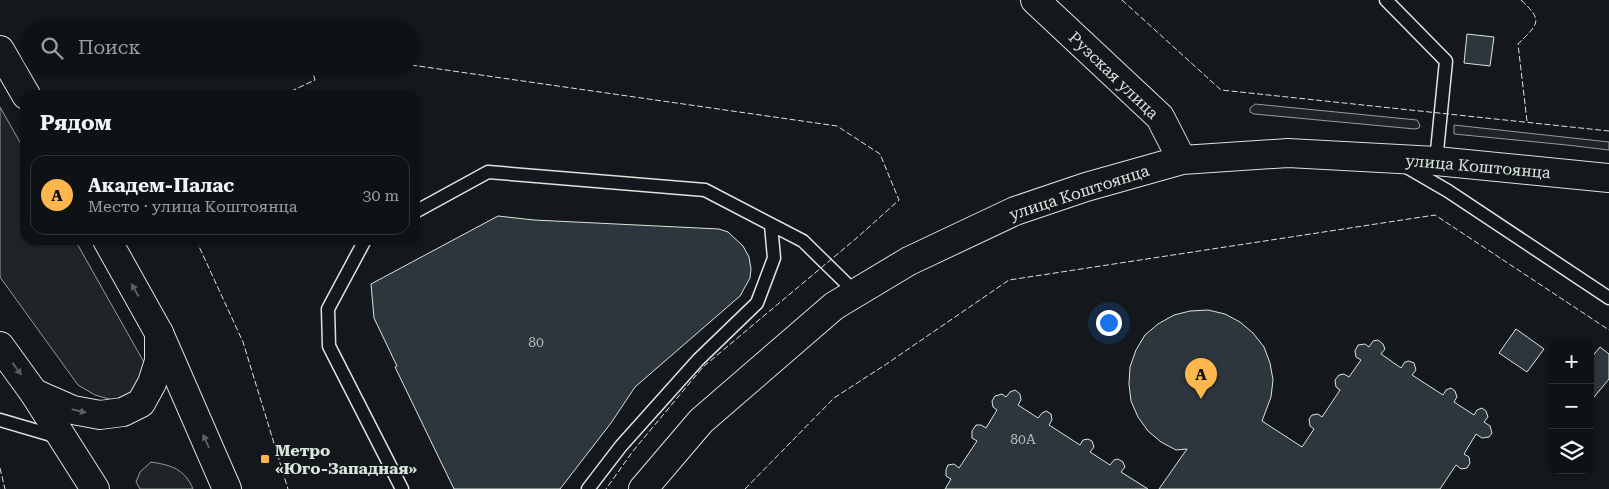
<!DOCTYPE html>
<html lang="ru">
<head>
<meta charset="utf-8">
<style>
	body { margin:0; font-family:"Roboto Serif",serif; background:#1d2022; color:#f1f3f6 }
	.controls { position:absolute; right:15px; bottom:15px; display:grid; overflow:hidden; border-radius:10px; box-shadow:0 1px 4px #0004 }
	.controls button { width:45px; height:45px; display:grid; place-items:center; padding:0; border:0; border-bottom:1px solid #2f3234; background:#0f1215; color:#f1f3f6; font:25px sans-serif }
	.you { position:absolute; left:1108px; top:322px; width:18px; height:18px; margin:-12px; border:4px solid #fff; border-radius:50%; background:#1a73e8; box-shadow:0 0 0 8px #1a73e833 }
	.badge { display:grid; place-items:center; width:32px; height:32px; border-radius:50%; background:#ffb74d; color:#111; font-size:16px; font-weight:700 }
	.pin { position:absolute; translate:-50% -41px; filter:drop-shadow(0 1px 2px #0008) }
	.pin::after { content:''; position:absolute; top:26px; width:18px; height:15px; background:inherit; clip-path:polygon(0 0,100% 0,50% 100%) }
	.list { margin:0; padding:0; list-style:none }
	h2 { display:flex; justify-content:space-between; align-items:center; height:65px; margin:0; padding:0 20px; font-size:21px }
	h2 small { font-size:16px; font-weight:400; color:#9b9ea0 }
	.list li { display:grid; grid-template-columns:32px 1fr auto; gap:15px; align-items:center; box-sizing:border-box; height:80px; margin:0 10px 10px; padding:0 10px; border:1px solid #2f3234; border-radius:15px }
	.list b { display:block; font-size:19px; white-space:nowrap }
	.list p { margin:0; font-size:16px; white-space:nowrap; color:#9b9ea0 }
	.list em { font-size:16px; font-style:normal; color:#9b9ea0 }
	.icon { flex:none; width:28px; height:28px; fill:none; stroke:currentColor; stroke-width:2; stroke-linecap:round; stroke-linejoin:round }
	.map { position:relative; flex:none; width:1609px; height:489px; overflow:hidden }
	.search { position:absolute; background:#0f1215; box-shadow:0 1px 4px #0004; left:20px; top:20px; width:400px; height:55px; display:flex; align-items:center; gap:12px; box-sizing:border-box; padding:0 18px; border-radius:28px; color:#9b9ea0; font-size:19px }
	.panel { position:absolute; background:#0f1215; box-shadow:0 1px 4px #0004; left:20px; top:90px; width:400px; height:155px; border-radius:15px }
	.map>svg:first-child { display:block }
	.green { fill:#202428; stroke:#939e99 }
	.building { fill:#2c363c; stroke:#d8e6dc }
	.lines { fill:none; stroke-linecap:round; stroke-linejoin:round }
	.service-casing { stroke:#d8e6dc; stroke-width:15 }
	.tertiary-casing { stroke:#d8e6dc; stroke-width:30 }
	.secondary-casing { stroke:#d8e6dc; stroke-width:30 }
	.primary-casing { stroke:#d8e6dc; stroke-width:30 }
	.service { stroke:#14181c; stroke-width:12 }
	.tertiary { stroke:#14181c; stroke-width:28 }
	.secondary { stroke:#14181c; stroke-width:28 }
	.primary { stroke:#14181c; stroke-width:28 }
	.fence { stroke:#d8e6dc; stroke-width:1; stroke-dasharray:6 2.5; stroke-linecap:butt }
	.oneway { fill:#59605f }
	.poi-dot { fill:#ffb74d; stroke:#14181c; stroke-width:2 }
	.labels { text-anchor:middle; stroke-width:4; stroke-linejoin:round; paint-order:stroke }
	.number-label { font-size:14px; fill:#adbab4 }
	.street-label { font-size:16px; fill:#d8e6dc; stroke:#14181c }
	.poi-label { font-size:16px; font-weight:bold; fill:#d8e6dc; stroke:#14181c; text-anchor:start }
</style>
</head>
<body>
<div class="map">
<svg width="1609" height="489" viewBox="0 0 1609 489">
	<rect width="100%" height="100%" fill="#14181c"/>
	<!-- green -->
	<path class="green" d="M1255,104L1417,120L1420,125L1419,128L1415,129L1254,114L1250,112V108Z
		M0,107L25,151V240H75L145,364L141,383L126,396L113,400L95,395L78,385L0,277Z
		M1454,125L1609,142V150L1567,145L1454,134Z
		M151,462C171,465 185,469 193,489H140L136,482L140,472Z"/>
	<!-- building -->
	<path class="building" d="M1467,34L1494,37L1490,66L1464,63Z
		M498,216L534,220L719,229L728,232L743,246L749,257L751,269L750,278L740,296L635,387L611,423L560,489H454L395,367L397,366L374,318L371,284Z
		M1208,310L1225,314L1240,322L1253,333L1264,347L1270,363L1273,380L1271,397L1262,421L1302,447L1314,429L1310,426L1309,419L1312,415L1318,414L1322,417L1340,390L1336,387L1335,380L1339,375L1344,374L1349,377L1361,360L1356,357L1355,351L1358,345L1365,344L1369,347L1373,341L1378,340L1383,344L1385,349L1381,354L1401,368L1405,362L1409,361L1414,363L1416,370L1412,375L1443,395L1446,390L1451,388L1455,391L1457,397L1454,402L1474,415L1477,410L1482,408L1486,411L1488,417L1484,422L1490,426L1492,433L1489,437L1482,438L1476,434L1464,454L1469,457L1470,463L1467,468L1461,469L1456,465L1440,489H1159L1187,449L1176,450L1161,442L1148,431L1138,417L1131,401L1129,384L1130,367L1136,350L1145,335L1158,324L1174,315L1190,311Z
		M1516,329L1544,349L1527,372L1499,353Z
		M1600,347L1609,354V379L1590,402V359Z
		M1015,390L1020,394L1021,400L1018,405L1038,418L1042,413L1046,411L1051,414L1052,420L1049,425L1080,445L1083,440L1088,439L1092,441L1094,447L1090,452L1110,465L1114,460L1118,459L1123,462L1125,467L1121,472L1148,489H945L951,479L946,476V470L948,465L954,464L959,468L977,441L972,438V431L976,425H981L986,428L997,410L993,407L992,401L995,396L1002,394L1006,397L1010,392Z"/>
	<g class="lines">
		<defs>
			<path id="service" d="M1386,0L1446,61L1436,161
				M1405,166L1448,191L1609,298
				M415,212L488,172L705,190L803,241L856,293
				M365,240L328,309L329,346L402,489
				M0,420L58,437
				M588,489L621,446L698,360L757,303L774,258L771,225"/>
			<path id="tertiary" d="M1035,0L1160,117L1182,160
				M643,489L701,421L834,306L909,261L1015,211L1086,187L1182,160L1288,153L1436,161L1609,178"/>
			<path id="secondary" d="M34,393L73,410L100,415L123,412L141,403L152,383L159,361V333"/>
			<path id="primary" d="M0,50L26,95
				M107,240L159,333L227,489
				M0,346L34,393L95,489"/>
		</defs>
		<!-- service casing -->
		<use href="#service" class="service-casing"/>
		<!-- tertiary casing -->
		<use href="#tertiary" class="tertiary-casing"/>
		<!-- secondary casing -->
		<use href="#secondary" class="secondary-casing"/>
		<!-- primary casing -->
		<use href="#primary" class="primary-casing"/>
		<!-- service -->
		<use href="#service" class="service"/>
		<!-- tertiary -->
		<use href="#tertiary" class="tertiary"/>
		<!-- secondary -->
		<use href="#secondary" class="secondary"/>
		<!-- primary -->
		<use href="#primary" class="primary"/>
		<!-- fence -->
		<path class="fence" d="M1122,0L1221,90L1609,131
			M1521,0C1544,21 1538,24 1518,44L1527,121
			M411,65L837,126L880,154L899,200L859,236L703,367L633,451L606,489
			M283,95L315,80L311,66
			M196,240L243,342L288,489
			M0,468L5,489
			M745,489L834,398L885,365L1009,280L1435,215L1609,330"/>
	</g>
	<!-- one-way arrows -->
	<defs><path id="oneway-solid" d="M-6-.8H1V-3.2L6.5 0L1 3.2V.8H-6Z" transform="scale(1.25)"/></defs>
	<g class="oneway">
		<use href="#oneway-solid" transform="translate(135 290) rotate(-119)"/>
		<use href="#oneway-solid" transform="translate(17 369) rotate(54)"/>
		<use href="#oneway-solid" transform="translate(79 411) rotate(13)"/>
		<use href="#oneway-solid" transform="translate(206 441) rotate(-114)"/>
	</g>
	<!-- markers -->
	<rect class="poi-dot" x="260" y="454" width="10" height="10" rx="2.5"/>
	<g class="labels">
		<!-- number labels -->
		<g class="number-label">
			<text x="536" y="347">80</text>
			<text x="1023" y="444">80А</text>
		</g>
		<!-- street labels -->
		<g class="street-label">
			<text transform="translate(1114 75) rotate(44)" y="6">Рузская улица</text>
			<text transform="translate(1478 166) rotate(5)" y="6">улица Коштоянца</text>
			<text transform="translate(1079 192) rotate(-18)" y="6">улица Коштоянца</text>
		</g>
		<!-- poi labels -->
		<g class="poi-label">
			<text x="275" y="456">Метро<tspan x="275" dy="18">«Юго-Западная»</tspan></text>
		</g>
	</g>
</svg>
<div class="controls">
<button>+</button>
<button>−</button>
<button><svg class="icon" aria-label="layers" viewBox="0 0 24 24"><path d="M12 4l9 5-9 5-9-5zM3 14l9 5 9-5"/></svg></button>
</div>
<div class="you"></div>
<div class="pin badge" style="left:1201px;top:399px">A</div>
<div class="search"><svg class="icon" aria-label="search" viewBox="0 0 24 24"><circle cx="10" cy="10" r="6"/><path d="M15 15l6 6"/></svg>Поиск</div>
<section class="panel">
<h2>Рядом<small></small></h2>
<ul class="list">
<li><span class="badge">A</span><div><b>Академ-Палас</b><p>Место · улица Коштоянца</p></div><em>30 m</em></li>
</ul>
</section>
</div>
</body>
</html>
